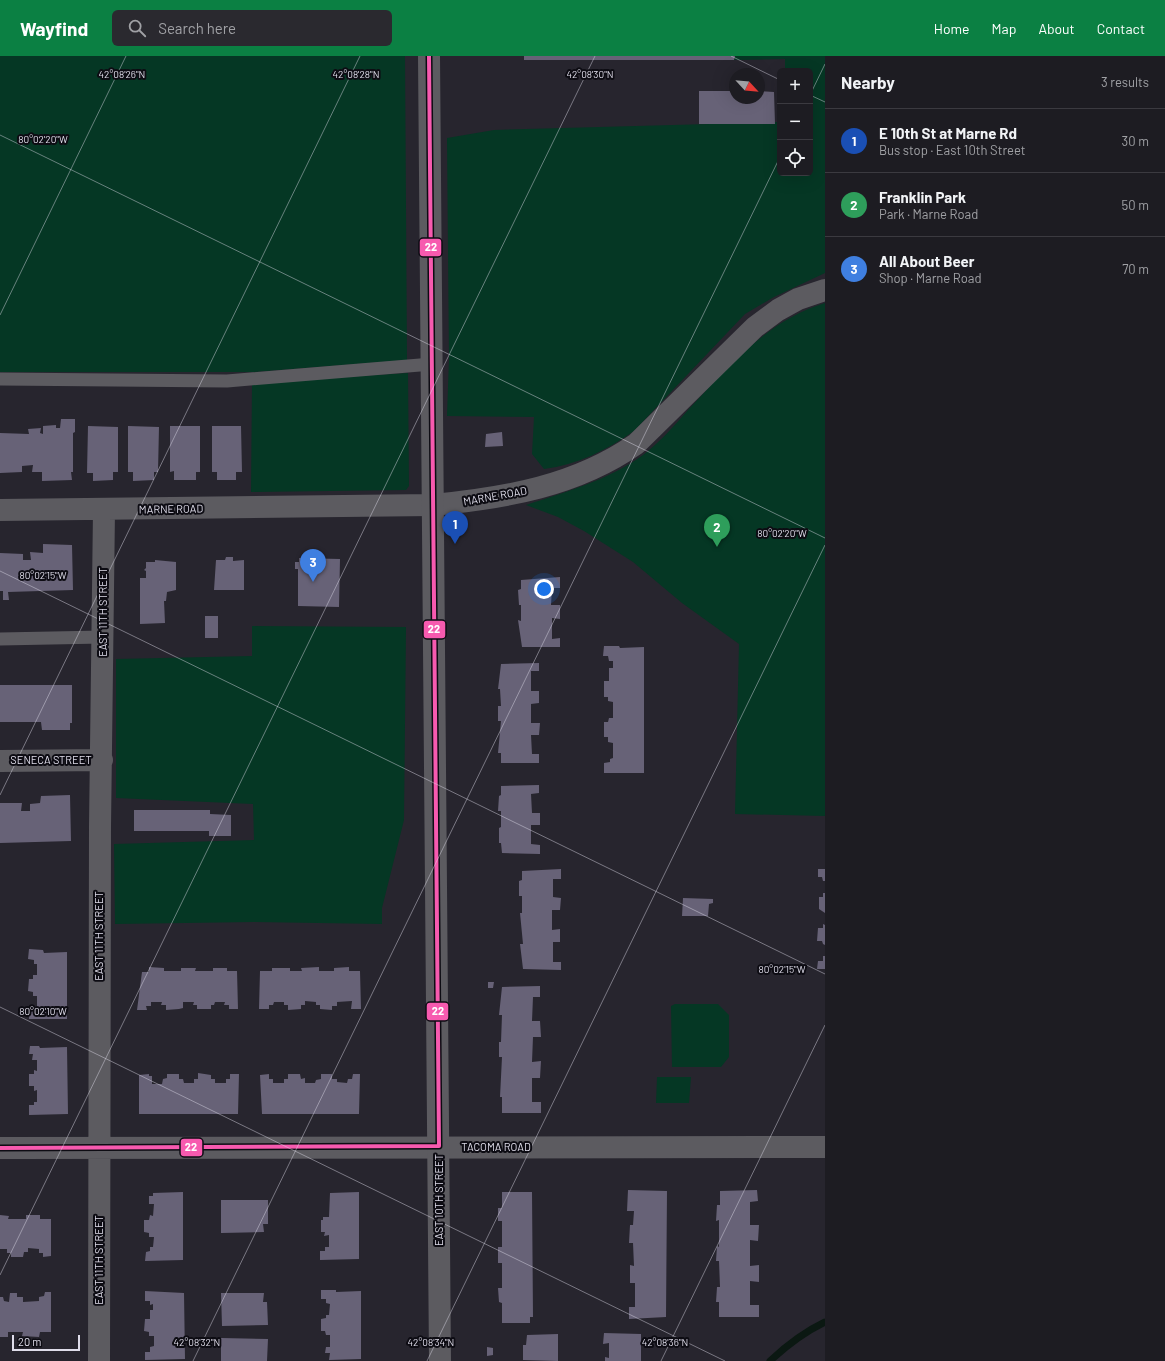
<!DOCTYPE html>
<html lang="en">
<head>
<meta charset="utf-8">
<style>
	body { margin:0; font-family:Barlow,sans-serif; background:#2a292f; color:#f1f3f6 }
	.controls { position:absolute; right:12px; top:12px; display:grid; overflow:hidden; border-radius:6px; box-shadow:0 4px 16px #0002 }
	.controls button { width:36px; height:36px; display:grid; place-items:center; padding:0; border:0; border-bottom:1px solid #3b3a40; background:#1d1c22; color:#f1f3f6; font:20px sans-serif }
	.compass { position:absolute; left:729px; top:12px; width:36px; height:36px; border-radius:50%; background:#1d1c22; box-shadow:0 4px 16px #0002; rotate:116deg }
	.scale { position:absolute; left:12px; bottom:10px; width:68px; box-sizing:border-box; padding-left:4px; border:2px solid #dfddea; border-top:0; font-size:11px; line-height:14px; white-space:nowrap; color:#dfddea; -webkit-text-stroke:3px #0d0c13; paint-order:stroke }
	.you { position:absolute; left:544px; top:533px; width:14px; height:14px; margin:-10px; border:3px solid #fff; border-radius:50%; background:#1a73e8; box-shadow:0 0 0 6px #1a73e833 }
	.badge { display:grid; place-items:center; width:26px; height:26px; border-radius:50%; background:#0b8043; color:#fff; font-size:13px; font-weight:700 }
	.pin { position:absolute; translate:-50% -33px; filter:drop-shadow(0 1px 2px #0008) }
	.pin::after { content:''; position:absolute; top:21px; width:14px; height:12px; background:inherit; clip-path:polygon(0 0,100% 0,50% 100%) }
	.list { margin:0; padding:0; list-style:none }
	h2 { display:flex; justify-content:space-between; align-items:center; height:52px; margin:0; padding:0 16px; font-size:17px }
	h2 small { font-size:13px; font-weight:400; color:#a0a1a5 }
	.list li { display:grid; grid-template-columns:26px 1fr auto; gap:12px; align-items:center; box-sizing:border-box; height:64px; padding:0 16px; border-top:1px solid #3b3a40 }
	.list b { display:block; font-size:15px; white-space:nowrap }
	.list p { margin:0; font-size:13px; white-space:nowrap; color:#a0a1a5 }
	.list em { font-size:13px; font-style:normal; color:#a0a1a5 }
	.icon { flex:none; width:22px; height:22px; fill:none; stroke:currentColor; stroke-width:2; stroke-linecap:round; stroke-linejoin:round }
	.map { position:relative; flex:none; width:825px; height:1305px; overflow:hidden }
	header { display:flex; align-items:center; gap:24px; box-sizing:border-box; height:56px; padding:0 20px; background:#0b8043; color:#fff }
	header strong { font-size:19px }
	nav { display:flex; gap:22px; margin-inline-start:auto; font-size:14px }
	.search { width:280px; height:36px; background:#2a292f; display:flex; align-items:center; gap:10px; box-sizing:border-box; padding:0 14px; border-radius:6px; color:#a0a1a5; font-size:15px }
	main { display:flex }
	aside { flex:1; background:#1d1c22 }
	.map>svg:first-child { display:block }
	.green { fill:#053724 }
	.lines { fill:none; stroke-linecap:round; stroke-linejoin:round }
	.stream { stroke:#0b1812; stroke-width:7 }
	.building { fill:#676277 }
	.service { stroke:#5c5b60; stroke-width:13 }
	.minor { stroke:#5c5b60; stroke-width:22 }
	.tertiary { stroke:#5c5b60; stroke-width:22 }
	.bus-1-casing { stroke:#0d0c13; stroke-width:7 }
	.bus-1 { stroke:#f75aaf; stroke-width:4 }
	.ticks { fill:none; stroke:#dfddea; stroke-width:1; stroke-opacity:0.45 }
	.labels { text-anchor:middle; stroke-width:4; stroke-linejoin:round; paint-order:stroke }
	.street-label { font-size:11px; fill:#dfddea; stroke:#0d0c13 }
	.ticks-label { font-size:10px; text-anchor:middle; fill:#dfddea; stroke:#0d0c13; stroke-width:4; stroke-linejoin:round; paint-order:stroke }
	.line-badge { stroke:#0d0c13; stroke-width:1.5 }
	.badge-label { font-size:11px; text-anchor:middle; font-weight:bold; fill:#fff }
</style>
</head>
<body>
<header>
<strong>Wayfind</strong>
<div class="search"><svg class="icon" aria-label="search" viewBox="0 0 24 24"><circle cx="10" cy="10" r="6"/><path d="M15 15l6 6"/></svg>Search here</div>
<nav><a>Home</a><a>Map</a><a>About</a><a>Contact</a></nav>
</header>
<main>
<div class="map">
<svg width="825" height="1305" viewBox="0 0 825 1305">
	<rect width="100%" height="100%" fill="#27252e"/>
	<!-- green -->
	<path class="green" d="M0,0H405L407,304L254,316H0Z
		M735,0H825V217L774,241L745,258L634,375C607,394 577,409 544,413L532,398L534,361L447,360L449,303L447,82L494,74L780,66V117H810V15H785V3L734,4Z
		M825,247V760L735,758L739,588L682,547L633,506L584,475L558,461L526,449C565,436 609,424 643,399C660,386 674,370 688,354C728,311 766,265 825,247Z
		M408,317L409,430L406,434L251,436L252,327Z
		M252,570L406,571L404,764L382,852V868L254,866L115,868L114,788L254,784L253,748L116,742V603L252,600Z
		M675,948H718L729,959V1001L721,1011H672L671,950Z
		M657,1021H691L689,1047H656Z"/>
	<g class="lines">
		<!-- stream -->
		<path class="stream" d="M770,1305C787,1289 804,1276 825,1266"/>
	</g>
	<!-- building -->
	<path class="building" d="M524,0H735L734,4H524Z
		M699,35H735V42H759V35L774,36L775,68H699Z
		M61,363H75V376L73,377V416H71L72,424L42,425V416H32L33,409L22,410V416L0,417V377L29,378L28,373L41,372L40,377L43,378V370L56,369V372H60Z
		M88,370L118,371V416H113V424L93,425V417H87Z
		M128,370L159,371L158,416H154V424L133,425V416H128Z
		M170,370H200V416H196V424H174V415L170,416Z
		M212,370H241L242,416H236V424H217V416H212Z
		M502,376L503,390L485,391L486,378Z
		M43,488L72,489L73,534L8,536L9,544H3V535H0V497L23,498V504H31L30,496L43,497Z
		M226,501H233V505L244,504V534H214L216,504H225Z
		M299,502L340,503L339,551L298,550V513H295V506H299Z
		M155,504L176,506V534L167,536L166,545H164L165,567L140,568V522H146V515L144,514L146,512V506H155Z
		M560,521V532H552L551,549H560V563L552,562V583L560,582V591H522L518,564L521,565V549H519L518,534L521,533V524Z
		M205,560H218V582H205Z
		M604,590H619L620,592L644,591V717H604V707L610,706V703L613,702V687L608,686V681H604V666H608L609,662H613V646L608,645V641H604V625H609V612H613V605H609L608,600H603Z
		M539,607V615H531V635H539V647L531,648V667H540L539,679H531L532,698H539V707H501V697H498L501,665H498V650H501L500,633H498L501,608Z
		M0,629H72V667H70V674H42L41,666H0Z
		M539,729V737L531,738L532,757H540V769H531V788L540,789V798L502,797L501,787H499V772L501,771V755H498L499,740L501,739V730Z
		M70,739L71,785L0,787V747H22L21,755H30V748L40,747L41,740Z
		M134,754H210V758L231,759V780H209V775H134Z
		M561,813V823H553V841L561,842L560,854H552V874L560,873V886H553V906H561V914L523,913L520,888H523L520,857H522V840H519V825L522,824V815Z
		M818,813H825V825H823L822,821H818Z
		M823,837H825V857L819,853V841H823Z
		M683,842L713,843V847L709,848L708,860H682Z
		M823,868L825,869V889L823,888L822,885H817L818,872H823Z
		M29,893L43,894L44,897L67,896V963H29V955H33V951L37,950V940H33V936L28,935L29,923H33V919H37V908H34V904L28,903Z
		M823,900H825V913H817L818,905H823Z
		M149,911L164,912V915H181V912H196L195,915H213V912H227V915H237L238,953H229V949H224L225,946H215L214,949H211V953H197V949H193L194,946H183V952L179,953L166,954V949H161L162,946H151V950H146L147,954H137L142,916H149Z
		M319,911V915H334V912L349,911V915H360L361,953H351L352,945L337,946V950H332V954L320,953V949H316V946L305,945V949H301V953L288,954V949H284V946H274L273,949H269V953H259L260,915H272V912H290V915H302L301,912Z
		M488,926H494L493,932H488Z
		M540,930V941H533L532,965H540L541,981H533L532,1006L541,1005L540,1022H532V1046H541V1057H502V1041H500L502,1001H499V986H501L502,959H499L502,931Z
		M30,990H39L40,992L67,991L68,1058L29,1059V1049H34V1046H37V1034L34,1035V1030H29V1018H34V1014L37,1015V1004H32L33,998H29Z
		M198,1017L211,1019V1023H215V1027H226V1023H230V1018H239L238,1058H139V1019L149,1018V1020H152V1028H162L163,1023L167,1022V1018H179V1023H183L184,1027H194V1023H198Z
		M269,1018V1023H273V1027H284V1023H288V1018H300L301,1023L305,1022V1027H315L316,1024L321,1023V1018H332V1023H337V1026L347,1027L348,1023H352L353,1018H360L359,1058H262L260,1019Z
		M628,1134L667,1135L666,1261L629,1263V1251H635V1227H630V1209L634,1210L633,1187H629L630,1169H633L634,1155H627Z
		M757,1134L758,1145L750,1146V1169H759L758,1185L750,1184V1210L759,1209V1226L750,1225V1249H759V1261H719V1246H716L717,1231H720L719,1205H716L717,1190L719,1191V1164L716,1165L717,1149H720V1135Z
		M183,1136V1204L145,1205L146,1196L150,1195V1191H153L154,1181H149V1177L144,1176V1164H149L150,1159L153,1160L154,1148H149V1140H153V1137Z
		M359,1136V1203L320,1204V1195H325V1191H329V1179L324,1180L325,1176H321V1164H323V1161H329L330,1137Z
		M502,1136H532L533,1261H530V1267H502V1247L499,1246L498,1232H502V1207H498V1191H502V1165H498V1152H502Z
		M221,1144H268V1168H263L264,1176L221,1177Z
		M0,1159L9,1160L8,1163H26V1159H40V1163H51V1200L43,1201V1197H39V1193L28,1192V1196H24L23,1201H11V1197H7V1193H0Z
		M321,1234H336V1236L361,1235V1303L329,1304L330,1297H325L326,1291H330V1279H326L325,1275H321V1263L326,1262V1259H329L330,1248L326,1247V1243H321Z
		M145,1235L184,1237L185,1303L145,1304V1296H150V1291L154,1290V1280H149V1276L144,1275L145,1263H150V1254H153V1248L150,1249V1245H145Z
		M45,1236H51V1276H40L39,1281L22,1280L23,1276H8V1281H0V1241H3L4,1245L9,1246L10,1237H17V1241H23V1246L39,1245V1241L44,1240Z
		M221,1237H264L263,1246H267L268,1269L222,1270Z
		M604,1277L641,1278V1305H605V1301L609,1302V1287L603,1288Z
		M558,1278V1305L523,1304V1289H526L527,1279Z
		M221,1282L268,1283L267,1305H221Z
		M487,1291L493,1292V1299L487,1300Z"/>
	<g class="lines">
		<!-- service -->
		<path class="service" d="M0,323L227,325L432,308
			M0,583L103,581"/>
		<!-- minor -->
		<path class="minor" d="M0,454L433,449C505,442 576,430 636,388L755,271L778,254L798,243L825,234
			M0,705L102,704
			M0,1092L825,1091
			M99,1305L100,771L104,454"/>
		<!-- tertiary -->
		<path class="tertiary" d="M429,0L440,1305"/>
		<defs>
			<path id="bus-1" d="M0,1092L439,1090L429,0"/>
		</defs>
		<!-- bus-1 casing -->
		<use href="#bus-1" class="bus-1-casing"/>
		<!-- bus-1 -->
		<use href="#bus-1" class="bus-1"/>
	</g>
	<!-- ticks -->
	<path class="ticks" d="M731,0L780,24M810,39L825,46M810,39L825,8M0,79L825,482M0,259L126,0M0,515L825,918M0,739L360,0M0,951L725,1305M0,1219L595,0M193,1305L780,101M427,1305L825,489M661,1305L825,969"/>
	<g class="labels">
		<!-- street labels -->
		<g class="street-label">
			<text transform="translate(495 440) rotate(-10)" y="4">MARNE ROAD</text>
			<text transform="translate(171 453) rotate(-1)" y="4">MARNE ROAD</text>
			<text transform="translate(103 556) rotate(-90)" y="4">EAST 11TH STREET</text>
			<text x="51" y="708">SENECA STREET</text>
			<text transform="translate(99 880) rotate(-90)" y="4">EAST 11TH STREET</text>
			<text x="496" y="1095">TACOMA ROAD</text>
			<text transform="translate(439 1144) rotate(-90)" y="4">EAST 10TH STREET</text>
			<text transform="translate(99 1204) rotate(-90)" y="4">EAST 11TH STREET</text>
		</g>
	</g>
	<g class="ticks-label">
		<text x="122" y="22">42°08'26"N</text>
		<text x="356" y="22">42°08'28"N</text>
		<text x="590" y="22">42°08'30"N</text>
		<text x="43" y="87">80°02'20"W</text>
		<text x="782" y="481">80°02'20"W</text>
		<text x="43" y="523">80°02'15"W</text>
		<text x="782" y="917">80°02'15"W</text>
		<text x="43" y="959">80°02'10"W</text>
		<text x="197" y="1290">42°08'32"N</text>
		<text x="431" y="1290">42°08'34"N</text>
		<text x="665" y="1290">42°08'36"N</text>
	</g>
	<g class="line-badge">
		<rect x="419" y="182" width="23" height="19" rx="4" fill="#f75aaf"/>
		<rect x="423" y="564" width="23" height="19" rx="4" fill="#f75aaf"/>
		<rect x="426" y="946" width="23" height="19" rx="4" fill="#f75aaf"/>
		<rect x="180" y="1082" width="23" height="19" rx="4" fill="#f75aaf"/>
	</g>
	<g class="badge-label">
		<text x="431" y="195">22</text>
		<text x="434" y="577">22</text>
		<text x="438" y="959">22</text>
		<text x="191" y="1095">22</text>
	</g>
</svg>
<div class="controls">
<button>+</button>
<button>−</button>
<button><svg class="icon" aria-label="locate" viewBox="0 0 24 24"><circle cx="12" cy="12" r="6"/><path d="M12 2v4M12 18v4M2 12h4M18 12h4"/></svg></button>
</div>
<svg class="compass" viewBox="-18 -18 36 36"><path d="M0-13l5 13h-10z" fill="#e53935"/><path d="M0 13l5-13h-10z" fill="#a0a1a5"/></svg>
<div class="scale">20 m</div>
<div class="you"></div>
<div class="pin badge" style="left:455px;top:488px;background:#1a4fb4">1</div>
<div class="pin badge" style="left:717px;top:491px;background:#2e9e5b">2</div>
<div class="pin badge" style="left:313px;top:526px;background:#3f7fe0">3</div>
</div>
<aside>
<h2>Nearby<small>3 results</small></h2>
<ul class="list">
<li><span class="badge" style="background:#1a4fb4">1</span><div><b>E 10th St at Marne Rd</b><p>Bus stop · East 10th Street</p></div><em>30 m</em></li>
<li><span class="badge" style="background:#2e9e5b">2</span><div><b>Franklin Park</b><p>Park · Marne Road</p></div><em>50 m</em></li>
<li><span class="badge" style="background:#3f7fe0">3</span><div><b>All About Beer</b><p>Shop · Marne Road</p></div><em>70 m</em></li>
</ul>
</aside>
</main>
</body>
</html>
